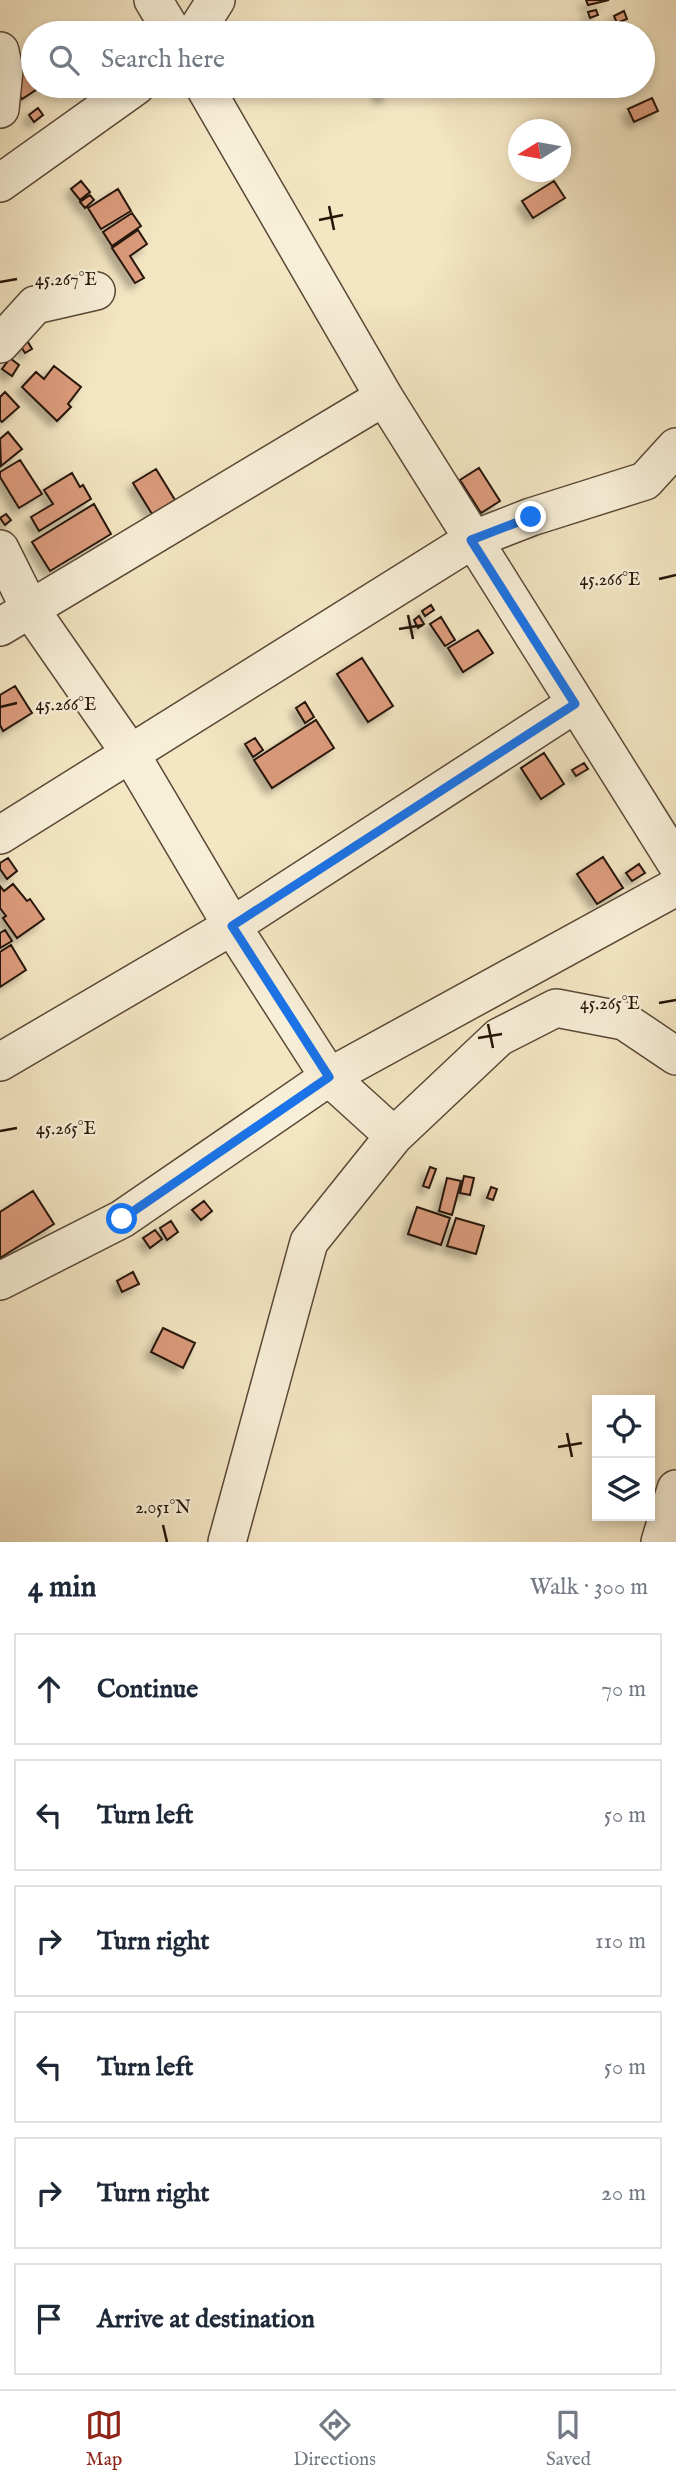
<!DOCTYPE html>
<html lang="en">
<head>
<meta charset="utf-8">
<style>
	body { margin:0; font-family:"IM FELL English",serif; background:#f2f2f3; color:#1f2937 }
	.controls { position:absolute; right:21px; bottom:21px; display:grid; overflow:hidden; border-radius:0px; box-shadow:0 4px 10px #0003 }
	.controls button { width:63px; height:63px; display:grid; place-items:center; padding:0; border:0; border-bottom:2px solid #e0e1e3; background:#fff; color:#1f2937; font:35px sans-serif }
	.compass { position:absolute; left:508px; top:119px; width:63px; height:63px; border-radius:50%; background:#fff; box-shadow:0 4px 10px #0003; rotate:259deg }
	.stop { position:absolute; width:21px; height:21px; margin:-16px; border:5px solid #1a73e8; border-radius:50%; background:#fff }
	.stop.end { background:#1a73e8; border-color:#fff; box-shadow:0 2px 7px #0008 }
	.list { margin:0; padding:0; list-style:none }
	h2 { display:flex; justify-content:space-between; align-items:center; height:91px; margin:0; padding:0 28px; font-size:30px }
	h2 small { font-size:23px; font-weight:400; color:#747a83 }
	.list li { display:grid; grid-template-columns:46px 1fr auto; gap:21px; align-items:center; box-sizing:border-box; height:112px; margin:0 14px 14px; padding:0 14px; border:2px solid #e0e1e3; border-radius:0px }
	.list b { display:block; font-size:26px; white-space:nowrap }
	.list em { font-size:23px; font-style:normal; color:#747a83 }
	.icon { flex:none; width:38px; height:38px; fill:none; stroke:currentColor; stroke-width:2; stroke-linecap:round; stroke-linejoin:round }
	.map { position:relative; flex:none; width:676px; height:1542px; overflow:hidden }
	.search { position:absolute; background:#fff; box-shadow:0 4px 10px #0003; left:21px; right:21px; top:21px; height:77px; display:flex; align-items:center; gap:18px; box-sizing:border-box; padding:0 24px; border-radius:38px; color:#747a83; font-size:26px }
	.sheet { height:847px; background:#fff }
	nav { display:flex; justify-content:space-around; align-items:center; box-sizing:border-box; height:98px; border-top:2px solid #e0e1e3; background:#fff; font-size:19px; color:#747a83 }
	nav a { display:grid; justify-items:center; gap:4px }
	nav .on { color:#8f2418 }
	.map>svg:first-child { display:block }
	.building { fill:#db9b7b; stroke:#251408; stroke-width:2; filter:url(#shadow) }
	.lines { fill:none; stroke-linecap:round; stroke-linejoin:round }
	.minor-casing { stroke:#594837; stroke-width:40 }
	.minor { stroke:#f8efd8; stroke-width:37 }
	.route { stroke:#1a73e8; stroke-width:9 }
	.ticks { fill:none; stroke:#251408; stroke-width:2.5 }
	.ticks-label { font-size:18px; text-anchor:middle; fill:#251408; stroke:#f8efd8; stroke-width:5; stroke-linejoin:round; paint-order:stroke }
</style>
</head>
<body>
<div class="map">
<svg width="676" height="1542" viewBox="0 0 676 1542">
	<defs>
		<filter id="shadow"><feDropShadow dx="-6" dy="6" stdDeviation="3.5" flood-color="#0004"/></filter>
	</defs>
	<rect width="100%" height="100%" fill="#f4e6c3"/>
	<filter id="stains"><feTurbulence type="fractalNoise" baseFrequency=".00286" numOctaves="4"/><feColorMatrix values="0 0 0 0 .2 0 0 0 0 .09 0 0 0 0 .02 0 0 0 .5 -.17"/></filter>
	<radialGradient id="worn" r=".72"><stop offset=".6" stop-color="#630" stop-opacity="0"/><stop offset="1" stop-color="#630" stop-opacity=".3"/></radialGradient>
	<!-- building -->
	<path class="building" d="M586,0H609L588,5Z
		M596,10L598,15L590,18L588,12Z
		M624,11L627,19L617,23L614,16Z
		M33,57V86H42L22,99L6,74Z
		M381,86H389L387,97L379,96Z
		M652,98L658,111L634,122L628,109Z
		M38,108L43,115L34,122L29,115Z
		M81,181L90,192L80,200L71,189Z
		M554,181L565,198L533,218L522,201Z
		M118,189L131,211L101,229L88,208Z
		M90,195L94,200L85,208L80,202Z
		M132,213L141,226L112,246L103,232Z
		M138,230L147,244L130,256L144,278L135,283L112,248Z
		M25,337L32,349L25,353L18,342Z
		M10,358L19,365L12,376L2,369Z
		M54,366L81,387L68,404L71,407L57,421L22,387L36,372L44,379Z
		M5,392L19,407L2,422L0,420V397Z
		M8,432L22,449L1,466L0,439Z
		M20,460L42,494L19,508L0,477V472Z
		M479,468L500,501L481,513L460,480Z
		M156,469L175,500L152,514L133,483Z
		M72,473L80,487L83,485L91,499L39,531L31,517L53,504L44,490Z
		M94,504L111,534L50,571L32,542Z
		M6,514L11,520L5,525L0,518Z
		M431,605L434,610L425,616L422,611Z
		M419,616L424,624L418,628L414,620Z
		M441,617L455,640L445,646L430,624Z
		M478,630L493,653L463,672L448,648Z
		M362,658L393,706L368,722L337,674Z
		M15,686L32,713L3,731L0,725V695Z
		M305,702L314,717L305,723L296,708Z
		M316,720L334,748L272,788L254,760Z
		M255,738L263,750L253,757L245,744Z
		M544,753L564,784L541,799L521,768Z
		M584,763L588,769L576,776L572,770Z
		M603,857L623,888L597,904L577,874Z
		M8,858L17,871L7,879L0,869V863Z
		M639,864L645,873L632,881L626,873Z
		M13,884L27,901L30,899L44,919L17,938L3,918L6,916L0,908V886L4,891Z
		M5,930L12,941L0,948V933Z
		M11,945L26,970L0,987V952Z
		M430,1167L436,1169L429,1188L423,1186Z
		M464,1176L474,1178L470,1195L460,1193Z
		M447,1178L461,1181L452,1215L439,1211Z
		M491,1187L497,1189L493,1200L487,1198Z
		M33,1191L54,1224L0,1258V1212Z
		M204,1201L212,1211L201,1220L192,1210Z
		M417,1207L450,1218L441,1245L408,1234Z
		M456,1218L484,1226L476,1254L447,1246Z
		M171,1221L178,1232L167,1240L160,1228Z
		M155,1230L162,1239L150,1248L143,1238Z
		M133,1272L139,1284L122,1292L117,1281Z
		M163,1328L195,1343L183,1368L151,1352Z"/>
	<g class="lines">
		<defs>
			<path id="minor" d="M153,0L173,33
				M195,33L216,0
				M0,51L4,70L0,109
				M204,86L384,397L676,863
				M0,183L136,86
				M0,344L35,305L96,291
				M0,549L30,609L130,753L232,926L329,1077L394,1136
				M0,627L384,397
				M0,835L472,540L531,517L645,481L676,447
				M0,1062L232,926L575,704
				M0,1281L122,1219L329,1077L676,887
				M227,1542L309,1242L394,1136L499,1037L556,1008L624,1021L676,1056
				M660,1542L676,1489"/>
		</defs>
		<!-- minor casing -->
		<use href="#minor" class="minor-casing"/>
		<!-- minor -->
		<use href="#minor" class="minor"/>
	</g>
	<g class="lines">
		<!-- route -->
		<path class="route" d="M122,1219L329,1077L232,926L575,704L471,540L531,517"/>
	</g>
	<!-- ticks -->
	<path class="ticks" d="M329,206L334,230M319,220L343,215M0,282L17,279M659,579L676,575M408,615L413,639M399,629L423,625M0,707L17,703M659,1003L676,1000M488,1024L493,1048M478,1038L502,1034M0,1131L17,1128M567,1433L572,1457M558,1447L582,1443M163,1525L167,1542"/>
	<g class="ticks-label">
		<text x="66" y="285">45.267°E</text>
		<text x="610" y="585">45.266°E</text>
		<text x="66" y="710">45.266°E</text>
		<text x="610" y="1009">45.265°E</text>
		<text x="66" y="1134">45.265°E</text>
		<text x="163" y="1513">2.051°N</text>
	</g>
	<rect width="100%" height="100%" filter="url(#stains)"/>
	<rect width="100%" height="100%" fill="url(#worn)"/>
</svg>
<div class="controls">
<button><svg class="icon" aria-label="locate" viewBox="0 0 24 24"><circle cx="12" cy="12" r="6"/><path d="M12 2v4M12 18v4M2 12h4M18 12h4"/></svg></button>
<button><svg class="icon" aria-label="layers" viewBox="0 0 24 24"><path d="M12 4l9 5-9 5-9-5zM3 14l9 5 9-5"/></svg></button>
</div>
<svg class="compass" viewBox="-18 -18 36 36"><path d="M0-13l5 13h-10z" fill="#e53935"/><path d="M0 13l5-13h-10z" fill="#747a83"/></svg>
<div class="stop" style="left:122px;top:1219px"></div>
<div class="stop end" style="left:531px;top:517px"></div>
<div class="search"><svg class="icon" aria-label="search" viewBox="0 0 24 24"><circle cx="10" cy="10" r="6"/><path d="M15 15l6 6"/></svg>Search here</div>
</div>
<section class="sheet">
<h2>4 min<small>Walk · 300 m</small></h2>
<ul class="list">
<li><svg class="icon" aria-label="ahead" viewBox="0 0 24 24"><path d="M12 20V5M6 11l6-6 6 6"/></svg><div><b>Continue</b></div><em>70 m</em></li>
<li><svg class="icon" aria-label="left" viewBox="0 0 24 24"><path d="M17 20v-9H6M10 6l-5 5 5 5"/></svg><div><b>Turn left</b></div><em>50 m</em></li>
<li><svg class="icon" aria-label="right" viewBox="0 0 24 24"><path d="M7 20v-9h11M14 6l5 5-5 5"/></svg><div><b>Turn right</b></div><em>110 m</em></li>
<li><svg class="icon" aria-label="left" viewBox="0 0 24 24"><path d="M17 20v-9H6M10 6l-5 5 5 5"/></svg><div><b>Turn left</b></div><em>50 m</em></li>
<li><svg class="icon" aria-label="right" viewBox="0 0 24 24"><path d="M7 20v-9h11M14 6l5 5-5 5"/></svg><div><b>Turn right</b></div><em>20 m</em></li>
<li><svg class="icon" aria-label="arrive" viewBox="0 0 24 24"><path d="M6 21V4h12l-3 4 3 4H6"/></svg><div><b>Arrive at destination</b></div></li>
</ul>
</section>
<nav>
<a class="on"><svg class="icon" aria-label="map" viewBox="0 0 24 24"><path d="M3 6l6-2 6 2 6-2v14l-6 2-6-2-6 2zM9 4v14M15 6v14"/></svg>Map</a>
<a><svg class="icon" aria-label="directions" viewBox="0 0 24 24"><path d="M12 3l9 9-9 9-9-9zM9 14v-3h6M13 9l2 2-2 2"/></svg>Directions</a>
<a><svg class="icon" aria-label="saved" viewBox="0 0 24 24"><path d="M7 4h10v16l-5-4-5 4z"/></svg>Saved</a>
</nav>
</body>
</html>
